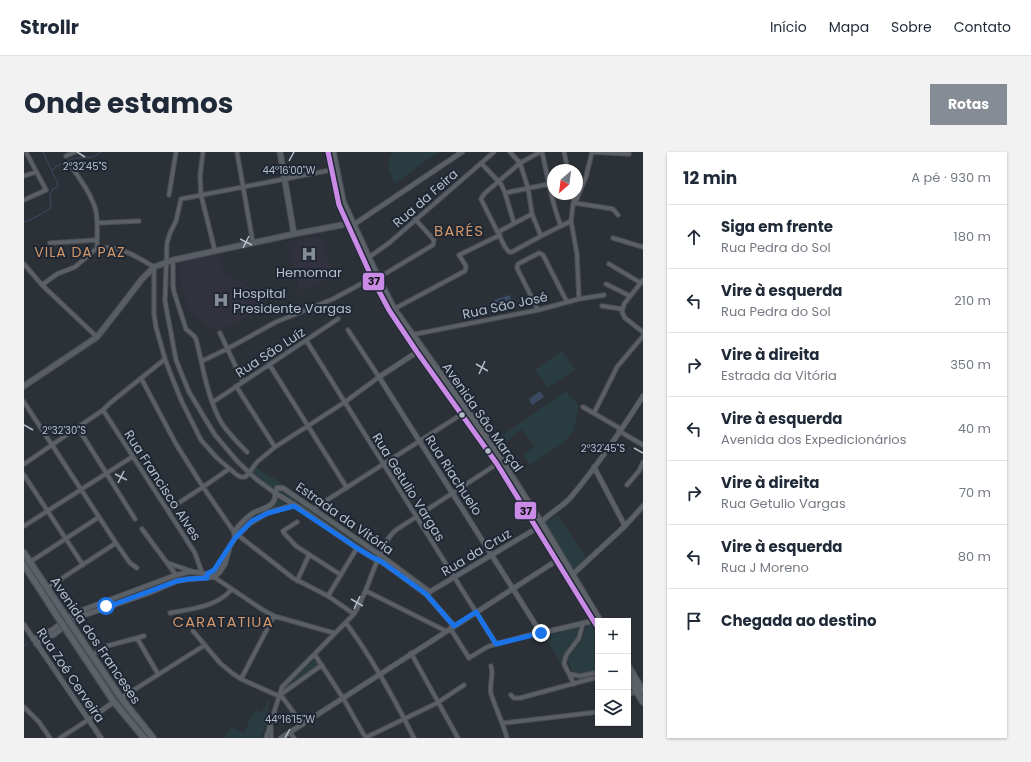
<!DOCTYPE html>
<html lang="pt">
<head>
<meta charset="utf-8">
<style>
	body { margin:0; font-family:Poppins,sans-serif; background:#f2f2f3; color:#1f2937 }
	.controls { position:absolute; right:12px; bottom:12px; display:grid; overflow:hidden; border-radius:0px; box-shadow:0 1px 3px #0004 }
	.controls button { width:36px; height:36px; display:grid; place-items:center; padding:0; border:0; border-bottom:1px solid #e0e1e3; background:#fff; color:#1f2937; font:20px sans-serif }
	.compass { position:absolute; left:523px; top:12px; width:36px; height:36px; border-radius:50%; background:#fff; box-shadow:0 1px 3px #0004; rotate:208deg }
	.stop { position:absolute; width:12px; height:12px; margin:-9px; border:3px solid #1a73e8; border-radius:50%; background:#fff }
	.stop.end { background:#1a73e8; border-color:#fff; box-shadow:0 1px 4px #0008 }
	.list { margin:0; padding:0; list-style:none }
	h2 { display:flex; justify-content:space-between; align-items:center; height:52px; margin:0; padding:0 16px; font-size:17px }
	h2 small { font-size:13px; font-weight:400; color:#747a83 }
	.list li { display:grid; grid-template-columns:26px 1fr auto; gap:12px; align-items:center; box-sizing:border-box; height:64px; padding:0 16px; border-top:1px solid #e0e1e3 }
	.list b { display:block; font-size:15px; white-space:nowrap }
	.list p { margin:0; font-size:13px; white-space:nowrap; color:#747a83 }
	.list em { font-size:13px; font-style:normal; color:#747a83 }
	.icon { flex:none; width:22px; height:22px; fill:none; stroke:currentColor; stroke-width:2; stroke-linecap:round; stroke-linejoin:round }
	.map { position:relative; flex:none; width:619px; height:586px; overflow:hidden; border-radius:0px }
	header { display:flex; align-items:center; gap:24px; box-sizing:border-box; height:56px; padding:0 20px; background:#fff; border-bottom:1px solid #e0e1e3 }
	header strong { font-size:19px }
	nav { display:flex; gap:22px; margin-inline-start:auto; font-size:14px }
	.intro { display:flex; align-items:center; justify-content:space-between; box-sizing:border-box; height:96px; padding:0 24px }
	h1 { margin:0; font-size:28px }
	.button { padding:10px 18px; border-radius:0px; background:#868c96; color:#fff; font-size:14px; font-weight:700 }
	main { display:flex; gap:24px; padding:0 24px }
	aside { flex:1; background:#fff; border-radius:0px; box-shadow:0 1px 3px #0004 }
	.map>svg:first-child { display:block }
	.medical { fill:#32313e }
	.green { fill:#293c3f }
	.water { fill:#3b4a62 }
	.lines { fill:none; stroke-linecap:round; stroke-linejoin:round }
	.stream { stroke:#3b4a62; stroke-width:1 }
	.minor-casing { stroke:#4a4d53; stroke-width:5.5 }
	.tertiary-casing { stroke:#4a4d53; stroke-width:6 }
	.secondary-casing { stroke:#4a4d53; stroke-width:7 }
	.primary-casing { stroke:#494d55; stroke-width:8 }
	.minor { stroke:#5b5f66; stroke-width:3.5 }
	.tertiary { stroke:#5b5f66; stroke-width:4.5 }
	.secondary { stroke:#595e65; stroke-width:5 }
	.primary { stroke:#5d6168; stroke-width:5.5 }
	.primary-bridge-casing { stroke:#494d55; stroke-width:8; stroke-linecap:butt }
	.primary-bridge { stroke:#5d6168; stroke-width:5.5 }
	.bus-1-casing { stroke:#1e2733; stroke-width:8 }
	.bus-1 { stroke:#ca8be6; stroke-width:5 }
	.route { stroke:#1a73e8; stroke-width:5 }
	.ticks { fill:none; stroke:#b6bdc9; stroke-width:1.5 }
	.bus-dot { fill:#b6bdc9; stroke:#1e2733; stroke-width:1.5 }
	.labels { text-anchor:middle; stroke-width:4; stroke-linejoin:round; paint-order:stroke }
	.street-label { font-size:13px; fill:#b6bdc9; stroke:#1e2733 }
	.poi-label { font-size:13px; fill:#b6bdc9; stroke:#1e2733 }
	.neighbourhood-label { font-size:14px; letter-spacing:1px; fill:#d09569; stroke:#1e2733 }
	.quarter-label { font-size:15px; letter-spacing:1px; fill:#d09569; stroke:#1e2733 }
	.ticks-label { font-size:10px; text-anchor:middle; fill:#b6bdc9; stroke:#1e2733; stroke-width:4; stroke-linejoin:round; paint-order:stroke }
	.line-badge { stroke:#1e2733; stroke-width:1.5 }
	.pale-badge-label { font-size:11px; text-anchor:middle; font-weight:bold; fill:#111 }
</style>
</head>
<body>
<header>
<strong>Strollr</strong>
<nav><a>Início</a><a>Mapa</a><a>Sobre</a><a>Contato</a></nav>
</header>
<div class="intro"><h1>Onde estamos</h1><a class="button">Rotas</a></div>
<main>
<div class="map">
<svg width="619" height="586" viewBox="0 0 619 586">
	<rect width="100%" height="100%" fill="#2c3138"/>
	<!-- medical -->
	<path class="medical" d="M296,84L310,124L276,140L264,90Z
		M193,102L202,123L229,137L236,159L192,180L165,158L158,138L155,110Z"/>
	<!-- green -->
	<path class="green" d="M369,0H417L404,7L371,32C366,20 360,11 369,0Z
		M538,199L551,218L524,236L511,218Z
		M542,239L555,254L550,278L543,288L506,313L499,303L510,294L498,277L474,296L470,289Z
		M231,314L246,325L247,324L260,333H254L248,337L229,322V318Z
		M257,337L347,398V400L344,401L254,341V338Z
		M253,347L262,352V353L236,362L214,380L213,379L231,363Z
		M534,363L562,406L548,418L520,371Z
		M166,421L176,424L154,427L84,453L93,447L152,425Z
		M566,472C578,477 574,506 574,517L553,522L549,519L543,508L558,488L562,475Z
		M554,474C554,486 550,487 544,495C541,500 539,505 537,511L521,485Z
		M291,507L296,513L260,536Z
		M246,546C244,559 244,574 236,586H200L207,575L220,581L230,558L237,561Z"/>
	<!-- water -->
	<path class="water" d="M486,143L488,150L472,155L470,148Z
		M516,239L520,245L508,253L505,247Z"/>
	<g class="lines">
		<!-- stream -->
		<path class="stream" d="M28,18L35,13L50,6L69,5L77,0
			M0,70L10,66L26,57L27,51L26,42L29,37L34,35L33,30L19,0
			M0,494L5,491"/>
		<defs>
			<path id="minor" d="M179,0L176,24L177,43L191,99
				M213,0L229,91
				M486,0L496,11L504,36L508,62L517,84
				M516,0L496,11L460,42L457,47L481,95L485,100H488L517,84L547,69
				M518,0C524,25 527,50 537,74
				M540,0L544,18
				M42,4L51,0
				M45,11C55,26 67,41 72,59C74,71 73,84 73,96
				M457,11L477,32L481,41L490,71
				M0,24L12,20
				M481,41L525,32
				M549,42L550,50
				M145,43L152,0
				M0,48L22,38L2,0
				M551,51L589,57L594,63
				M73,71L115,69
				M474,80L508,62
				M589,86L619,95
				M26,91L73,88
				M73,96C95,93 112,104 130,115V162L132,175L141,207L149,228L158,250L177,288L193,306L213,323L217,325H221L225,321L233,310L251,295L321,250L355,225L324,178
				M344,106L365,91L470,0
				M149,108V133L150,140L162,177L170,184L172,187C179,214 183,245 197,270C204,281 214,291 223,300
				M0,112L18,133L73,185
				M585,112L617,131
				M354,126L409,93L410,88L391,67
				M619,128L600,152L598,160L601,166L619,180
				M582,132L606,144
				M18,133L33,122L51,115L73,96
				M555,147L553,102L547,69L549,52L551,51L562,25L568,0L605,2
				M578,154L598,157
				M370,157L441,119L442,114L435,103L476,83
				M514,158L493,116L494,112L515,101L519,103L543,150
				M196,181L219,230
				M387,183L514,158L555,147L580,143
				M282,188L472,492
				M178,209L203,197L252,170L309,147L348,126
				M245,212L323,336
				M117,226L152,292L179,335L210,380L269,426L304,444L330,462
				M212,234L251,295
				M0,250L92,391L106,411L113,416
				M189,250L314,167
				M559,255L597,277
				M79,258L171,401L178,421
				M570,261L593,215L619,184
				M54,276L111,367
				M595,279L619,293
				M0,312L79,258L86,251L141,207
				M0,323L59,413
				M603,333L615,319L619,310
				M251,341L232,327L214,310L191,283L165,240L152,208L141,149L143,91L146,81L152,69L157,47L307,18
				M289,357L438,262
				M144,358L179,335L205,317
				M273,370L259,379L260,381L272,394L317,423
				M0,374L108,305
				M118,377L152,423
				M6,410L75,365
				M144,411L167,419
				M190,425L239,458L250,464L310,481
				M273,429L285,403
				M23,436L92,391
				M342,439L422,479
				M304,444L333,396
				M146,461C168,457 193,455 208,437
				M322,471C349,507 370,546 390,586
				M426,476L445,506L463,495L472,492L516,480
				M169,479L196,511L208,521L217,527L259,546L278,572
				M113,486L120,484
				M387,501L434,586
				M68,503L83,494L113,486L134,522
				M291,503L319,546L340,583L343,585L413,551L440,533
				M467,514C470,523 465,532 467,542C472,557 479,571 483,586
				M546,522L556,524L574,520
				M217,527L250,464
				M550,532L540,512L541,507L543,502L555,486L559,471
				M604,542L613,540
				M256,543L298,513
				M487,543L490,546H496L574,525
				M97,546L181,493
				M0,555L15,570L26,586
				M479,571L574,560
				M266,581L270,586
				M36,586L64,568
				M242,586L258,535L330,462C345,440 354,392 372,378L473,312
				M247,586V575"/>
			<path id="tertiary" d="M329,73L438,0
				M393,200L355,225L515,478
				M570,315L601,374
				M251,341L276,356L333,396L349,406L358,410L376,423L402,442L430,474
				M251,341L253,336H259L356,403L406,440
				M211,386L210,380C215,373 222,366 229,361C238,356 253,355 251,341
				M548,423L601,374L619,354
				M402,442L513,376C520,363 537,357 547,345C573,314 597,279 619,244
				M0,473L77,586
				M517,481L569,469
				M9,487L28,478L45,465L61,457L152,423C158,422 164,419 169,420C179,420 184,426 192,417L211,386L225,372L243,361L270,353
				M12,492L31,482L49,468L55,465L125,441L153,429L165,427L190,425L195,421L201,412L205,398
				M64,568L90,550
				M257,586L532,409"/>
			<path id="secondary" d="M256,0L270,82
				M0,234L73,185L95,157L118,127L130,115L149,108L270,82L323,72L327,73"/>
			<path id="primary" d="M304,0L315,53L348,126L365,158L393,200L473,312L574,476
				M309,0L319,50L354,126L370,157L471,298L521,377L576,469
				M0,401L39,460
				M0,413L33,464
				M51,478L97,546L129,586
				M45,482L90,550L120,586
				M604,514L619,539
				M604,525L619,550"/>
		</defs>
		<!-- minor casing -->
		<use href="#minor" class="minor-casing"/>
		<!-- tertiary casing -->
		<use href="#tertiary" class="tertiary-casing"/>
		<!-- secondary casing -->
		<use href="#secondary" class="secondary-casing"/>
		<!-- primary casing -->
		<use href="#primary" class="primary-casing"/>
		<!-- minor -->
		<use href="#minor" class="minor"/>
		<!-- tertiary -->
		<use href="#tertiary" class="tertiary"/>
		<!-- secondary -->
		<use href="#secondary" class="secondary"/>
		<!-- primary -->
		<use href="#primary" class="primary"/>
		<defs>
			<path id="primary-bridge" d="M39,460L51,478
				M33,464L45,482"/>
		</defs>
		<!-- primary-bridge casing -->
		<use href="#primary-bridge" class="primary-bridge-casing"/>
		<!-- primary-bridge -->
		<use href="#primary-bridge" class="primary-bridge"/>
		<defs>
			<path id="bus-1" d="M304,0L315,53L348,126L365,158L393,200L473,312L574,476"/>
		</defs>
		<!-- bus-1 casing -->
		<use href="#bus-1" class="bus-1-casing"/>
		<!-- bus-1 -->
		<use href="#bus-1" class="bus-1"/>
	</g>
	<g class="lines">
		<!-- route -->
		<path class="route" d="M82,454L83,455L153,429L165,427L183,426V422L190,418L211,386L228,369L244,361L270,354L333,396L346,404L358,410L402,442L430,474L452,460L472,492L517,481"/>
	</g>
	<!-- ticks -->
	<path class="ticks" d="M53,0L61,5M265,9L270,0M216,87L228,93M219,96L225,84M452,212L464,219M455,222L461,209M0,273L9,278M610,296L619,301M91,322L103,328M94,331L100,319M327,447L339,454M330,457L336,444M261,586L266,577"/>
	<!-- icons -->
	<defs>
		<symbol id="hospital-bare" viewBox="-9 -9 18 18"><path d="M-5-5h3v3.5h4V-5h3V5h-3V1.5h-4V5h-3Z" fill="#868c96" stroke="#1e2733" stroke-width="2.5" paint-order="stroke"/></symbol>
	</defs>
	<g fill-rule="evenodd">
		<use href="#hospital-bare" x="274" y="91" width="22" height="22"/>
		<use href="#hospital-bare" x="186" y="137" width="22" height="22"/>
	</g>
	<!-- markers -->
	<g class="bus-dot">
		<circle cx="438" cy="263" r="3.5"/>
		<circle cx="464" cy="299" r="3.5"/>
	</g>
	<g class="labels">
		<!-- street labels -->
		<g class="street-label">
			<text transform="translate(401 46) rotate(-41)" y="5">Rua da Feira</text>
			<text transform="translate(481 153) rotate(-12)" y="5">Rua São José</text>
			<text transform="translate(246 200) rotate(-33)" y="5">Rua São Luíz</text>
			<text transform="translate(459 265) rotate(55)" y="5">Avenida São Marçal</text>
			<text transform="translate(430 323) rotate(57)" y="5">Rua Riachuelo</text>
			<text transform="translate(139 333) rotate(57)" y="5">Rua Francisco Alves</text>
			<text transform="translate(385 335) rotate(58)" y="5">Rua Getulio Vargas</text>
			<text transform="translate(321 366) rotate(35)" y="5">Estrada da Vitória</text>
			<text transform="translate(452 400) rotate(-31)" y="5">Rua da Cruz</text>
			<text transform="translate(72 488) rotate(56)" y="5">Avenida dos Franceses</text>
			<text transform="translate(47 523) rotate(56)" y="5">Rua Zoé Cerveira</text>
		</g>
		<!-- poi labels -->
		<g class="poi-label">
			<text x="285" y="125">Hemomar</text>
			<text x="209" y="146" text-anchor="start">Hospital<tspan x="209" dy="15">Presidente Vargas</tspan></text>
		</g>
		<!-- neighbourhood labels -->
		<g class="neighbourhood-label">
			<text x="56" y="105">VILA DA PAZ</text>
		</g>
		<!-- quarter labels -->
		<g class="quarter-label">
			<text x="435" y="84">BARÉS</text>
			<text x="199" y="475">CARATATIUA</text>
		</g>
	</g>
	<g class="ticks-label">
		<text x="61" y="18">2°32'45"S</text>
		<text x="265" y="22">44°16'00"W</text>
		<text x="40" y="282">2°32'30"S</text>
		<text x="579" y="300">2°32'45"S</text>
		<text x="266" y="571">44°16'15"W</text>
	</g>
	<g class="line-badge">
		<rect x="338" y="120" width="23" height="19" rx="4" fill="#ca8be6"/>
		<rect x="490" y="349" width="23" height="19" rx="4" fill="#ca8be6"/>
	</g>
	<g class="pale-badge-label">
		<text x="350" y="133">37</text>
		<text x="502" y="363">37</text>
	</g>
</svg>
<div class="controls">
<button>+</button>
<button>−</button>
<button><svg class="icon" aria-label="layers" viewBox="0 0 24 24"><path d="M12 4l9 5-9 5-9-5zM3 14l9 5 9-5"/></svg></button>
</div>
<svg class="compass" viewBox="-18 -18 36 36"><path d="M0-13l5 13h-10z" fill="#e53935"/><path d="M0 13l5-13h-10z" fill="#747a83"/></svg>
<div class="stop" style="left:82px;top:454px"></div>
<div class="stop end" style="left:517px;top:481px"></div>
</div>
<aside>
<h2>12 min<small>A pé · 930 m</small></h2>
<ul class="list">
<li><svg class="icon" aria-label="ahead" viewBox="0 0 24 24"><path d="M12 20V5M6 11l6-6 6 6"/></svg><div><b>Siga em frente</b><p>Rua Pedra do Sol</p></div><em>180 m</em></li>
<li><svg class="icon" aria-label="left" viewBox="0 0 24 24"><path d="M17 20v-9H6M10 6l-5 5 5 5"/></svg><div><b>Vire à esquerda</b><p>Rua Pedra do Sol</p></div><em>210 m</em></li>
<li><svg class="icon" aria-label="right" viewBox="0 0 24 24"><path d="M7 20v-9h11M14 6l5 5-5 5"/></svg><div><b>Vire à direita</b><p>Estrada da Vitória</p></div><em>350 m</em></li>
<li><svg class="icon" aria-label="left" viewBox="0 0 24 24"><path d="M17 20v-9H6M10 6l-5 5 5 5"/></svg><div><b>Vire à esquerda</b><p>Avenida dos Expedicionários</p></div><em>40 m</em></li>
<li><svg class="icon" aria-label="right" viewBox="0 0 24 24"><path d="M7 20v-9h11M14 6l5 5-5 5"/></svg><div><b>Vire à direita</b><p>Rua Getulio Vargas</p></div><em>70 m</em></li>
<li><svg class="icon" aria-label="left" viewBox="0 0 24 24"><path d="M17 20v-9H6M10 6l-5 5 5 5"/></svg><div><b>Vire à esquerda</b><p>Rua J Moreno</p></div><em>80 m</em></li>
<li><svg class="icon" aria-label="arrive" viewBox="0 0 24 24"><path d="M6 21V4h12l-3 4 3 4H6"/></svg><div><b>Chegada ao destino</b></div></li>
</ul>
</aside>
</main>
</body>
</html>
